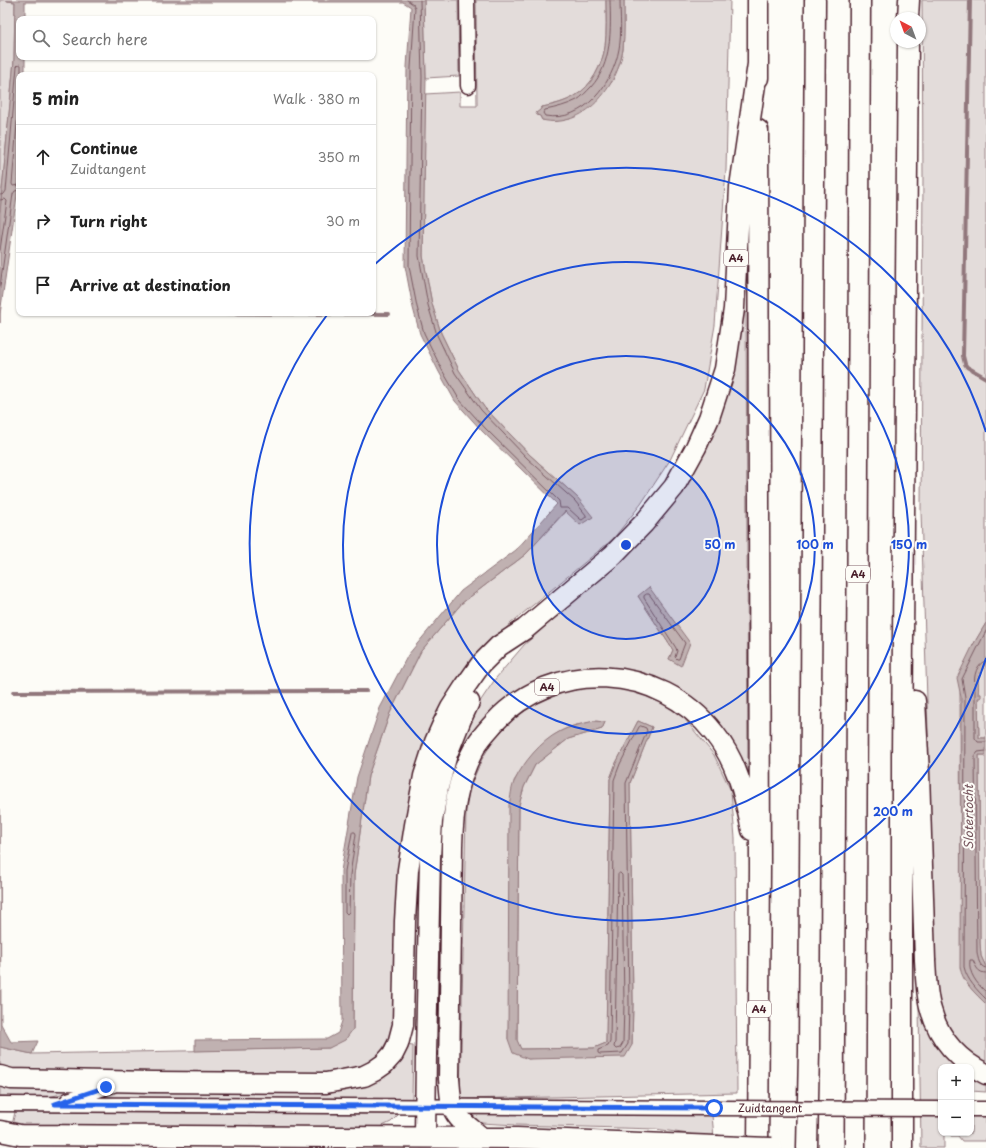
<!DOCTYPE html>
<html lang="en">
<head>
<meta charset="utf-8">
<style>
	body { margin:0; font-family:"Playpen Sans",sans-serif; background:#f6f6f6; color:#222 }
	.controls { position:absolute; right:12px; bottom:12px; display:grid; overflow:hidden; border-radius:8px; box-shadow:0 1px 3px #0004 }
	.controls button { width:36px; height:36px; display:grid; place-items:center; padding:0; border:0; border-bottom:1px solid #e0e0e0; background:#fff; color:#222; font:20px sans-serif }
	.compass { position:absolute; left:890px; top:12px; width:36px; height:36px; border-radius:50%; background:#fff; box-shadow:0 1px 3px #0004; rotate:319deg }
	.stop { position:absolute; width:12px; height:12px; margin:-9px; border:3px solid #2563eb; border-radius:50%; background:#fff }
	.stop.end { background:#2563eb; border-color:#fff; box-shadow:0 1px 4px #0008 }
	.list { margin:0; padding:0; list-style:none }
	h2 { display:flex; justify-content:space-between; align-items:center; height:52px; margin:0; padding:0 16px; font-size:17px }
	h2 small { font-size:13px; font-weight:400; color:#767676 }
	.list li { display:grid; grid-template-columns:26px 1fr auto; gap:12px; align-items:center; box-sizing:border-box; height:64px; padding:0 16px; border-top:1px solid #e0e0e0 }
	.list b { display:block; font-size:15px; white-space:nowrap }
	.list p { margin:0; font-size:13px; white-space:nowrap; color:#767676 }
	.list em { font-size:13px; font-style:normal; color:#767676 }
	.icon { flex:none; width:22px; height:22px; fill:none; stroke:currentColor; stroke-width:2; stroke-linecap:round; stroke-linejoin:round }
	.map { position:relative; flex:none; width:986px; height:1148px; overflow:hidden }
	.search { position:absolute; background:#fff; box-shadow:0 1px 3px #0004; left:16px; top:16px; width:360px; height:44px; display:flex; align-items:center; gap:10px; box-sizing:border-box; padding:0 14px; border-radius:8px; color:#767676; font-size:15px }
	.panel { position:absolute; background:#fff; box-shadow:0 1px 3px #0004; left:16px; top:72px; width:360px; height:244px; border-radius:8px }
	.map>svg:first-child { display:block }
	.green { fill:#e3dcda; stroke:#967e82; fill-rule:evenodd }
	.water { fill:#c0b1b1; stroke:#91777b }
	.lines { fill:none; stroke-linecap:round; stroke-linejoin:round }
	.shore { stroke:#795961; stroke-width:1 }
	.stream { stroke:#91777b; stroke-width:4 }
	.minor-casing { stroke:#4a1f2b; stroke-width:17 }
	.highway-casing { stroke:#4a1f2b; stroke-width:23 }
	.minor { stroke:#fdfcf7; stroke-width:14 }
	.highway { stroke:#fdfcf7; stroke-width:20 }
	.minor-bridge-casing { stroke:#4a1f2b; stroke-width:17; stroke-linecap:butt }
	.highway-bridge-casing { stroke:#4a1f2b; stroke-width:23; stroke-linecap:butt }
	.minor-bridge { stroke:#fdfcf7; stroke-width:14 }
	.highway-bridge { stroke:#fdfcf7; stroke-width:20 }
	.route { stroke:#2563eb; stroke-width:5 }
	.ring { fill:none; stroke:#1d4ed8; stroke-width:2 }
	.labels { text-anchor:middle; stroke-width:4; stroke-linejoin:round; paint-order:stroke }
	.shield { fill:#fdfcf7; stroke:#806168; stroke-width:1 }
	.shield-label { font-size:10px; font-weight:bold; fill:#4a1f2b }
	.street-label { font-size:11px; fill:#4a1f2b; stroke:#fdfcf7 }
	.water-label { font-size:12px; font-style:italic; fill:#73525a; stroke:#fdfcf7 }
	.centre { fill:#1d4ed8; stroke:#fdfcf7; stroke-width:2 }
	.ring-label { font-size:12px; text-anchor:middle; font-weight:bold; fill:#1d4ed8; stroke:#fdfcf7; stroke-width:4; stroke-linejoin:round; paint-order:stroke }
</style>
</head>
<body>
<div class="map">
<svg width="986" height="1148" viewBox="0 0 986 1148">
	<rect width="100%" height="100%" fill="#fdfcf7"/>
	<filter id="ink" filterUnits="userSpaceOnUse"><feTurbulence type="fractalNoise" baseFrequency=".025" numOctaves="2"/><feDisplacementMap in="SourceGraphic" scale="8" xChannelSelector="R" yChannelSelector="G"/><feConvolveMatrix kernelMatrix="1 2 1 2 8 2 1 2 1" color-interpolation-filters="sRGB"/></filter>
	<g filter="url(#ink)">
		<!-- green -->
		<path class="green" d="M0,0H7L8,1L15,2L14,60L0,212Z
			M424,0H458L459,76L426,78Z
			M476,0H606C606,15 607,32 605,47C602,65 592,86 575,96C565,102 553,105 542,107L540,116L542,120L556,121L570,119L612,82L619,66L623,50L624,0H730L726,170L715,325L704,389L670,460L641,504L613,539L510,624L465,675L438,719L397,1008L392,1032L378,1057L353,1071L309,1078L0,1069V1047L32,1054L329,1048L353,1029L354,875L368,776L390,713L421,651L462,603L526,554L578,498L530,455L484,407L459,370L441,333L432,304L423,256L425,94L460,92V106H477Z
			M922,0H986V623L973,645L960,693L961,970C965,984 976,994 986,1004V1064C980,1059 974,1056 968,1051C948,1034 939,1008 936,982L921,511L923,176Z
			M746,312L748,780L696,705L573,674L476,738L447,904L441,905L436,841L451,762L477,706L496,678L524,645L624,558L654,528L678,497L739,313ZM638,596L690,643L669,659L673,650Z
			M986,662V738H979L978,698L981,694H978V678Z
			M590,686L625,689L658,700L684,718L714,755L731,791L735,838L737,1093L460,1099L466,811L469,789L482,759L494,739L514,718L534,705L563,692ZM594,721L605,722L602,729L568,739L535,765L524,787L519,805L517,1040L520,1049L594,1048L606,1043L610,779L616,763L638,721L652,727L630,783L633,1003L632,1045L528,1059L508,1039L514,781C530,757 547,733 576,725C582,724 588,723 594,721Z
			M979,755H986V967L981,956L980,943Z
			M919,1004L923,1005L958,1067H941V1133H944V1148H921Z
			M404,1045L413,1046L412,1099L91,1098L137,1086H330Z
			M971,1075L986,1083V1092L971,1091Z
			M0,1081L101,1085L48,1097L0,1096Z
			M15,1112L399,1114L391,1122L374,1130L12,1125Z
			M465,1113L712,1115L714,1138L656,1129L516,1125L481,1123L470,1120Z
			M971,1116H986V1141H962L958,1136H951L950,1133H971Z"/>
		<!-- water -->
		<path class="water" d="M7,0H424L426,78L423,256L432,304L441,333L459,370L484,407L530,455L578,498L593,517L580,525L565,511L526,554L462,603L421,651L390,713L368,776L354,875L353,1029L345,1040L329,1048L195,1051V1040L327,1039L338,1033L342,1021L341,871L357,777L380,708L408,655L461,591L516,550L557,504L482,431L455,401L439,372L420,334L413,308L405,266L407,67L411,7L403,2H25V19H19V57H25V75H19V181L0,314V323V212L14,60L15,2L7,1Z
			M606,0H624C624,16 625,33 623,49C618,86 584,130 542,120L540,116L537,115L536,113L540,110L542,107C553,105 565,102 575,96C592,86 602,65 605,47C607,32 606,15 606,0Z
			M649,587L690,643L681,666L669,659L673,650L638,596Z
			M986,623V662L978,678C978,683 979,688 978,694H981V698H978L979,738H986V755H979L980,943L981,956L986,967V1004C976,994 962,982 960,967L961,697L957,678L973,645Z
			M594,721L605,722L602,729L568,739L535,765L524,787L519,805L517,1040L521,1049L594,1048L606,1043L610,779L616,763L638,721L652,727L630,783L633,1003L632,1045L625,1057L528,1059L513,1053L508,1039L509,805C511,797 511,787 515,780C523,763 541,741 559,732C570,726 582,724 594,721Z
			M0,809L1,1024L11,1042L38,1041L32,1054L0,1047Z"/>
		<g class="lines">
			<!-- shore -->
			<path class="shore" d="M407,0L413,4L415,8L411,68L409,266L417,307L424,333L442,370L459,399L485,428L559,501L560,508H568L580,519L582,520L586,517V515L575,501L527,458L481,410L455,373L437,335L428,305L419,256L422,77L420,0
				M610,0C611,30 612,64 591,87C586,92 582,97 577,100C567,105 556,108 545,110L543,113L545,116C584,123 613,83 619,49C622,33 620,16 620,0
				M19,100L12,184L13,186L19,185
				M0,195L4,194L6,191L17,66L19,64L21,65V75
				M0,200L5,199L7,201L0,250
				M0,286L13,194L15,191L19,190
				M647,594H649L685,643L679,659H677L675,657L677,651L676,648L644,598V596Z
				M986,631L962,679L965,697L964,967C967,980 977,990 986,999
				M986,661C977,662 973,677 975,685V738L978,742H986
				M641,726L646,728L647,731L626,783L629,1003L628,1044L622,1053L600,1054L598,1053V1050L608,1046L610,1042L614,780L620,764L639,727Z
				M986,751L978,752L975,756L977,952C978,958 979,967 986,968
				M353,832H355L356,834L350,875L349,912L347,914L345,912V871L352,833Z
				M620,873L622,875L624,1003L623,1043L620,1048L616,1049L614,1047L615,1042L618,875Z
				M986,973C978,973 976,967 973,960H970C968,973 977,984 986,992"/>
			<!-- stream -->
			<path class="stream" d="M970,0L963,356L965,364L967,367L986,378
				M185,313L389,314
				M13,692L366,691"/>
			<defs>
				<path id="minor" d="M467,0L468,86
					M68,1100L113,1085
					M0,1104L714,1108
					M971,1109H986"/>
				<path id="highway" d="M908,18L909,0
					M758,78V0
					M915,701L919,773L925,960C926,976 926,994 931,1010C939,1039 959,1061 986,1074
					M0,1076L11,1079L152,1082L326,1083L364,1076L374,1071L384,1064L393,1054L398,1044L403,1025L405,921L408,870L415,825L424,776L435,742L443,724L451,708L464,688L481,664L499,646L525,629L613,555L644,523L674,487L696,447L709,418L725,369L734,309L740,187L758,64
					M0,1131L20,1135L517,1138L716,1146
					M425,1137L426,1055L430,858L432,821L438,787L447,754L461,719L469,702
					M482,1138C472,1129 458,1121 453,1108C450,1099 450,1088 449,1079L452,846C453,810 457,779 475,747C480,738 487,731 494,723C554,658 659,663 714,733C738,763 744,794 752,830
					M758,1148L760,869L758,130
					M807,1148L809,1051L815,0
					M855,1148L860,0
					M902,1148V757L908,42"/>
			</defs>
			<!-- minor casing -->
			<use href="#minor" class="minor-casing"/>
			<!-- highway casing -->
			<use href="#highway" class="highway-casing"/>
			<!-- minor -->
			<use href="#minor" class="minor"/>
			<!-- highway -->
			<use href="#highway" class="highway"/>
			<defs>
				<g id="minor-bridge">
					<path id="s1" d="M714,1108L941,1109"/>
				</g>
				<path id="highway-bridge" d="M716,1146L772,1148"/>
			</defs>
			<!-- minor-bridge casing -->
			<use href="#minor-bridge" class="minor-bridge-casing"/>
			<!-- highway-bridge casing -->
			<use href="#highway-bridge" class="highway-bridge-casing"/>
			<!-- minor-bridge -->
			<use href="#minor-bridge" class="minor-bridge"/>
			<!-- highway-bridge -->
			<use href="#highway-bridge" class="highway-bridge"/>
		</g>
	</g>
	<g class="lines" filter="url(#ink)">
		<!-- route -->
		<path class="route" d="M106,1087L55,1104L714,1108"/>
	</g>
	<!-- distance rings -->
	<circle cx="626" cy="545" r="94" fill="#1d4ed8" fill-opacity=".12"/>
	<g class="ring">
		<circle cx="626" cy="545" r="94"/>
		<circle cx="626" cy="545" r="189"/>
		<circle cx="626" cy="545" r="283"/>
		<path d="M986 658A377 377 0 1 1 327 315M374 265A377 377 0 0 1 986 432"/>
	</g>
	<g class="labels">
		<!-- shield labels -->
		<g class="shield">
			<rect x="724" y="250" width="24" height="16" rx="3"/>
			<rect x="846" y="566" width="24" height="16" rx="3"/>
			<rect x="535" y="679" width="24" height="16" rx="3"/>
			<rect x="747" y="1001" width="24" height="16" rx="3"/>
		</g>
		<g class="shield-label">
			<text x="736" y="262">A4</text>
			<text x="858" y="578">A4</text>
			<text x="547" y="691">A4</text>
			<text x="759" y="1013">A4</text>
		</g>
		<!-- street labels -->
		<g class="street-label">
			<text dy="4" stroke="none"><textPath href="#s1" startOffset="56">Zuidtangent</textPath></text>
		</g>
		<!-- water labels -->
		<g class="water-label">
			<text transform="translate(969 817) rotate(-90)" y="4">Slotertocht</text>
		</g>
	</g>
	<circle cx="626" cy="545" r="6" class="centre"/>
	<g class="ring-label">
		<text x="720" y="549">50 m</text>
		<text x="815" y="549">100 m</text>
		<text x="909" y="549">150 m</text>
		<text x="893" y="816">200 m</text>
	</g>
</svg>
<div class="controls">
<button>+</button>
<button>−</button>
</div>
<svg class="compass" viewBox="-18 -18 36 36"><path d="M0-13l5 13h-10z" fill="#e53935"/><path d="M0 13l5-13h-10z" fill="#767676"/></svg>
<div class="stop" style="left:714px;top:1108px"></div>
<div class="stop end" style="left:106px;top:1087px"></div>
<div class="search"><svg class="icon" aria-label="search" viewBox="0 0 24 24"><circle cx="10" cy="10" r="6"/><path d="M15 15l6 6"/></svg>Search here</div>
<section class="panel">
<h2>5 min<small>Walk · 380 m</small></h2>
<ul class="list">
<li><svg class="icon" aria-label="ahead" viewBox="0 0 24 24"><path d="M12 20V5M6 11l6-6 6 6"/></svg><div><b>Continue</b><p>Zuidtangent</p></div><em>350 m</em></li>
<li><svg class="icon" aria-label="right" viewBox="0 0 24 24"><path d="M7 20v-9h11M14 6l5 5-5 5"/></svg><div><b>Turn right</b></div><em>30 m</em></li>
<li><svg class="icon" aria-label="arrive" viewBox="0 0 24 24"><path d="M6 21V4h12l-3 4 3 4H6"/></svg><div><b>Arrive at destination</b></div></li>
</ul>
</section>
</div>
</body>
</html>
